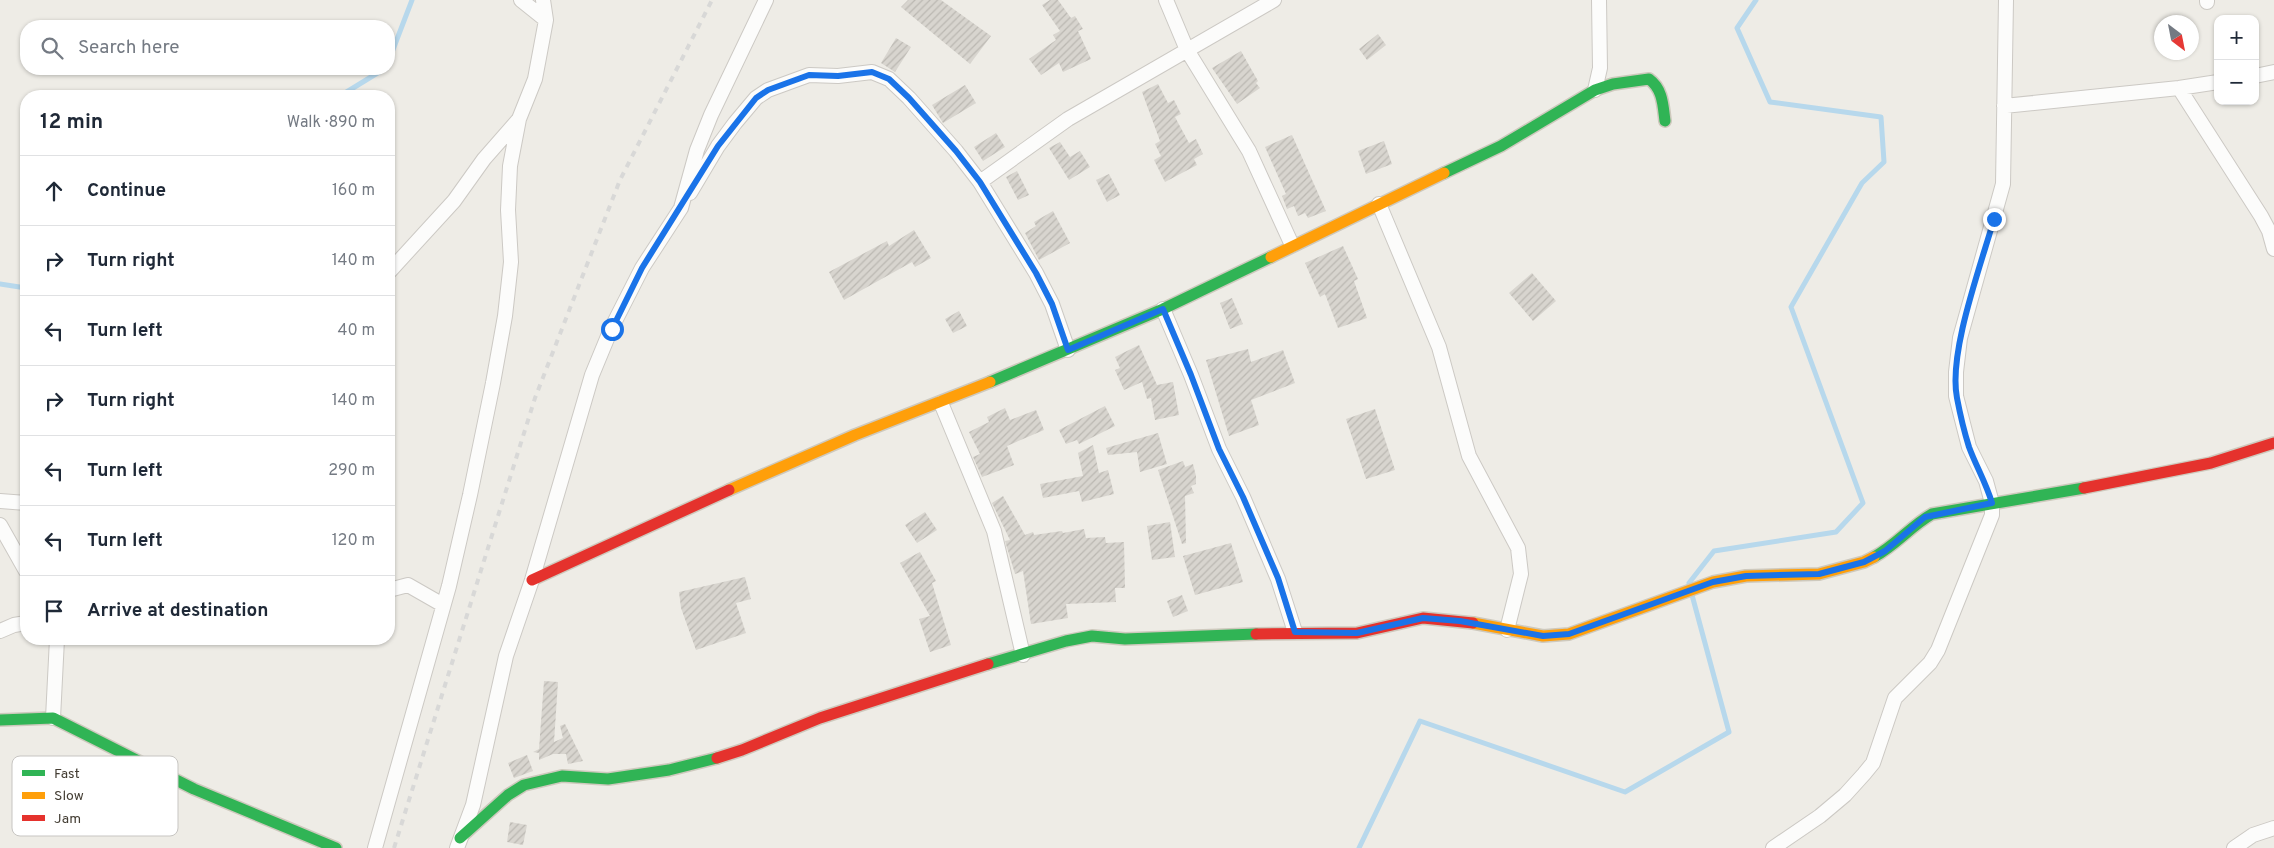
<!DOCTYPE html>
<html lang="en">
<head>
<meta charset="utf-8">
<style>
	body { margin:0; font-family:Overpass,sans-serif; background:#f2f2f3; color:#1f2937 }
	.controls { position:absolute; right:15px; top:15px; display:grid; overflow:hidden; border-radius:10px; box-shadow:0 1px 4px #0004 }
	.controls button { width:45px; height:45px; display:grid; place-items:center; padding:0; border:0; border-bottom:1px solid #e0e1e3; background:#fff; color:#1f2937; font:25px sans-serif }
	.compass { position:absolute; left:2154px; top:15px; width:45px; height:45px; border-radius:50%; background:#fff; box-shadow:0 1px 4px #0004; rotate:148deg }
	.stop { position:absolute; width:15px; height:15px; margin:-11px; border:4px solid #1a73e8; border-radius:50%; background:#fff }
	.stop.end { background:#1a73e8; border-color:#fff; box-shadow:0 1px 5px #0008 }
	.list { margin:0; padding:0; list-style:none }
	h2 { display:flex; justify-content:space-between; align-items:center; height:65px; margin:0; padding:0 20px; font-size:21px }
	h2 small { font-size:16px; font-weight:400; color:#747a83 }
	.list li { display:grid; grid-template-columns:32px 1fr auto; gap:15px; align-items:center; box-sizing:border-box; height:70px; padding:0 20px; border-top:1px solid #e0e1e3 }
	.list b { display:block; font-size:19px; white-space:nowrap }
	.list em { font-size:16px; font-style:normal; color:#747a83 }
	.icon { flex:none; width:28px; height:28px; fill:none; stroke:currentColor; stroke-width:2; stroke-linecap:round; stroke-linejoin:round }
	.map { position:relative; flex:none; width:2274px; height:848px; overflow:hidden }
	.search { position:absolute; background:#fff; box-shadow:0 1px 4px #0004; left:20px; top:20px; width:375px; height:55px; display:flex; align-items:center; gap:12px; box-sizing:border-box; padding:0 18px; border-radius:20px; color:#747a83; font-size:19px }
	.panel { position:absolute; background:#fff; box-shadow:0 1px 4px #0004; left:20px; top:90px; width:375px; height:555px; border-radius:20px }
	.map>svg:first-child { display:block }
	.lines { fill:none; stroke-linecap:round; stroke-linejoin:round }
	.stream { stroke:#b7d8ec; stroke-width:5 }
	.building { fill:url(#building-hatch) }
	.street-casing { stroke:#ccc9c4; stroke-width:16 }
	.fast-casing { stroke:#cec9bd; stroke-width:14 }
	.slow-casing { stroke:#cec9bd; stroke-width:14 }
	.jam-casing { stroke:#cec9bd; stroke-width:14 }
	.street { stroke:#fcfcfb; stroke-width:14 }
	.fast { stroke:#30b455; stroke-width:11 }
	.slow { stroke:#ff9f0a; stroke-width:11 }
	.jam { stroke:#e5322d; stroke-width:11 }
	.rail { stroke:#d8d8d7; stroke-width:4; stroke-dasharray:6 6; stroke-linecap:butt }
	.route { stroke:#1a73e8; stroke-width:6 }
	.key { fill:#fff; stroke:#c7c5c2; stroke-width:1 }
	.key-label { font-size:14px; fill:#433d33 }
</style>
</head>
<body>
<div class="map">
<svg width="2274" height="848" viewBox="0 0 2274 848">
	<defs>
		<pattern id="building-hatch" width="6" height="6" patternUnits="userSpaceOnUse" patternTransform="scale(1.25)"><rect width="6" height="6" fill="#d8d5cf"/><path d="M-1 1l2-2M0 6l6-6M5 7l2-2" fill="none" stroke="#bbb8b2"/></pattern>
	</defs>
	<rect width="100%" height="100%" fill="#eeece6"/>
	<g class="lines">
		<!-- stream -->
		<path class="stream" d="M389,60L412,0
			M340,96L384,69
			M0,284L26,288
			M1689,583L1714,551L1836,532L1863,503L1791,307L1862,183L1884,162L1881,117L1770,102L1737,28L1756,0
			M1359,848L1420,721L1625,792L1729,732L1692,595"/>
	</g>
	<!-- building -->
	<path class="building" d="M908,0H941L991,36L970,64L901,7Z
		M1050,0H1058L1071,18L1075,16L1083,29L1078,31L1091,59L1063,72L1059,63L1041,75L1029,59L1056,40L1053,35L1060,31L1042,5Z
		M1378,34L1386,45L1367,60L1359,49Z
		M896,38L911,47L895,72L881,63Z
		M1241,51L1258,81L1256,83L1260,88L1237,104L1212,68Z
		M1158,84L1168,103L1174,100L1181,114L1175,117L1189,143L1196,139L1203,154L1194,159L1197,165L1165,182L1154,160L1161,156L1155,144L1160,141L1142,92Z
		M965,85L976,103L943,123L932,105Z
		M996,133L1005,147L983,161L974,147Z
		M1292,135L1326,211L1308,218L1305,213L1298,216L1294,206L1287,209L1282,196L1286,194L1265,147Z
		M1384,141L1392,164L1366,174L1358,151Z
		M1060,142L1070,157L1080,151L1090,167L1069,180L1049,148Z
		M1017,171L1029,195L1018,200L1006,177Z
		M1109,174L1120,195L1107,202L1096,180Z
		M1053,211L1070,243L1039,260L1025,233L1036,226L1034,222Z
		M914,230L931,258L915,267L912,262L844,300L829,272L887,241L889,246Z
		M1343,246L1358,279L1354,281L1367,318L1338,328L1325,294L1320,297L1305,263Z
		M1532,273L1556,301L1533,321L1509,293Z
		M1232,298L1243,324L1230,329L1220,303Z
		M959,311L967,326L953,333L945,319Z
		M1139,345L1157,385L1173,382L1179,415L1155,420L1151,398L1147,399L1142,382L1124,390L1115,370L1120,368L1115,357Z
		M1248,349L1251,362L1283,350L1295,383L1251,400L1259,425L1229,436L1206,360Z
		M1105,406L1115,426L1079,444L1077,440L1066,444L1059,430Z
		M1005,408L1010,420L1036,410L1044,430L1007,446L1014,465L982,477L973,457L980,454L969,432L989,422L987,417Z
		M1375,409L1395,470L1366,479L1346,419Z
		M1158,433L1167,464L1140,472L1137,452L1108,455L1106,448Z
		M1093,445L1099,473L1108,470L1114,494L1082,502L1079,491L1043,498L1040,484L1083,476L1078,453Z
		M1183,461L1185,467L1193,464L1196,476V484L1191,486L1194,493L1185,496L1186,543L1182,544L1158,470Z
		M1003,496L1025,535L1033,532L1034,535L1062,531L1063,533L1084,529L1086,538L1105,537L1106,543L1124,542L1125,588H1115L1116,602L1066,604L1068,618L1031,624L1023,571L1015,574L1005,541L1010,540L992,503Z
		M925,512L937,530L917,543L905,525Z
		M1170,522L1175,557L1152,560L1147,526Z
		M1231,543L1243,582L1195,595L1183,556Z
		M920,552L936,581L932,583L951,645L930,652L919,619L930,616L900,563Z
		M745,577L751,599L736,603L746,633L696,650L681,608L679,592Z
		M1182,595L1188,611L1173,617L1167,601Z
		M544,681L558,682L554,742L563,738L560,726L565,724L583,761L568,764L566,754H553L539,760V753L533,752L539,749Z
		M527,755L533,771L514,778L508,763Z
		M510,822L527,825L523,845L507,842Z"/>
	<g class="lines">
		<defs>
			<path id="street" d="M521,0L546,20
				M1166,0L1187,50L1249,151L1292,245
				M2207,0V2
				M2255,76L2274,72
				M2179,88L2261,216L2269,231L2274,249
				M1595,90L1600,68L1599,0
				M2004,106L2179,88L2218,82
				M980,182L1068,119L1274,0
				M690,193L718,146L735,123L756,98L768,90L809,75L838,76L872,72L889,79L909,98L956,151L980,182L1036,273L1052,304L1068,350
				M1379,204L1439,347L1469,456L1518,548L1521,574L1507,630
				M389,272L454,201L484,159L519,119
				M1163,309L1191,375L1219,449L1243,497L1278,579L1295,632
				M941,403L994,531L1023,655
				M0,501L26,503
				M0,525L26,571
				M389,590L408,585L443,605
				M0,631L14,625L26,623
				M53,718L57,639
				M375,848L449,586L470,495L493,383L505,316L511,262L508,210L510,166L519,119L535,79L546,20L543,0
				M457,848L473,805L506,656L532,580L592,375L611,329L642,268L681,208L697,150L711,115L766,0
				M1773,848L1820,816L1845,795L1864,774L1873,763L1895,698L1930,663L1938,650L1992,515V503L1986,481L1969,447L1956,396V372L1960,338L2003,184L2006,0
				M2234,848L2253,835L2274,828"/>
			<path id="fast" d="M1444,173L1501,146L1595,90L1613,84L1649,79C1663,89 1663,106 1665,121
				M990,382L1163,309L1271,257
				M1874,557C1896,545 1911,526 1932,514L2084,488
				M988,664L1066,641L1092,636L1125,639L1256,634
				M0,720L53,718L194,789L336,848
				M460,838L508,795L524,785L562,776L608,779L669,770L717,758"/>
			<path id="slow" d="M1271,257L1444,173
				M729,490L855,435L990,382
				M1473,623L1543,636L1569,634L1713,582L1746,576L1819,574L1864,562L1874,557"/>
			<path id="jam" d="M2084,488L2211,463L2274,443
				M532,580L729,490
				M1256,634L1357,633L1423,618L1473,623
				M717,758L742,750L820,718L988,664"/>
		</defs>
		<!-- street casing -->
		<use href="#street" class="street-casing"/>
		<!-- fast casing -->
		<use href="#fast" class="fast-casing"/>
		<!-- slow casing -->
		<use href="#slow" class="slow-casing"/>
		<!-- jam casing -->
		<use href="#jam" class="jam-casing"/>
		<!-- street -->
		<use href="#street" class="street"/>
		<!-- fast -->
		<use href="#fast" class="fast"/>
		<!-- slow -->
		<use href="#slow" class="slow"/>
		<!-- jam -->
		<use href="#jam" class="jam"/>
		<!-- rail -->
		<path class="rail" d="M394,848L535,398L620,180L712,0"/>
	</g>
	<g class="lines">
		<!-- route -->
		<path class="route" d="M612,329L642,268L718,146L756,98L768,90L809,75L838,76L872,72L889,79L909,98L956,151L980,182L1036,273L1052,304L1068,350L1163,309L1191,375L1219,449L1243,497L1278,578L1295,632L1357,633L1423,618L1460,621L1543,636L1569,634L1713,582L1746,576L1819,574L1864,562L1885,551L1925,517L1992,503C1986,483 1976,466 1969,447C1964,431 1960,414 1957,398C1948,353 1981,265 1994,219"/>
	</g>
	<!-- legend -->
	<rect x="12" y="756" width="166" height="80" rx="8" class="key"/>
	<rect x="22" y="770" width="23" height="6" fill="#30b455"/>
	<rect x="22" y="792" width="23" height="7" fill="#ff9f0a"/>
	<rect x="22" y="815" width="23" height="6" fill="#e5322d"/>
	<g class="key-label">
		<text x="54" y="778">Fast</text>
		<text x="54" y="800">Slow</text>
		<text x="54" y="823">Jam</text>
	</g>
</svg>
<div class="controls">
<button>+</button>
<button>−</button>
</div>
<svg class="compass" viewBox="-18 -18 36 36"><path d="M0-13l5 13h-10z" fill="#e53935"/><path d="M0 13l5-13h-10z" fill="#747a83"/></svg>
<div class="stop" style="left:612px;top:329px"></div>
<div class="stop end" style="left:1994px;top:219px"></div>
<div class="search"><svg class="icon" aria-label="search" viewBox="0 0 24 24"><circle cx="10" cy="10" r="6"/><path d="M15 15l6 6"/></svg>Search here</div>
<section class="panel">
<h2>12 min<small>Walk · 890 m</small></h2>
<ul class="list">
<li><svg class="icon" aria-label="ahead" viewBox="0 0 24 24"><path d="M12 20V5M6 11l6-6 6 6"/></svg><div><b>Continue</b></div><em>160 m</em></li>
<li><svg class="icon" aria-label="right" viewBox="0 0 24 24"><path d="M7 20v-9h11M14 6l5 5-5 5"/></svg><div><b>Turn right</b></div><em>140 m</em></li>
<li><svg class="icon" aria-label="left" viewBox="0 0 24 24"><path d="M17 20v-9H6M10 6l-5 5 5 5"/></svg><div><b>Turn left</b></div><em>40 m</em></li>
<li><svg class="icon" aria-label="right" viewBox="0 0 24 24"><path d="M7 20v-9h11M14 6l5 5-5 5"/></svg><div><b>Turn right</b></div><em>140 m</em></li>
<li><svg class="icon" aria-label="left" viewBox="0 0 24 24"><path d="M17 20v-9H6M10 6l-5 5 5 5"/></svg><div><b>Turn left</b></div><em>290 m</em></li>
<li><svg class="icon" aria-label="left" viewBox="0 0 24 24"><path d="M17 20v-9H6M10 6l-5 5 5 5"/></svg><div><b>Turn left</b></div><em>120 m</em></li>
<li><svg class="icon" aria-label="arrive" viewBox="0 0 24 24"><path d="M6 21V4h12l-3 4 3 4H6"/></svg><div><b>Arrive at destination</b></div></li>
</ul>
</section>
</div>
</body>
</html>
